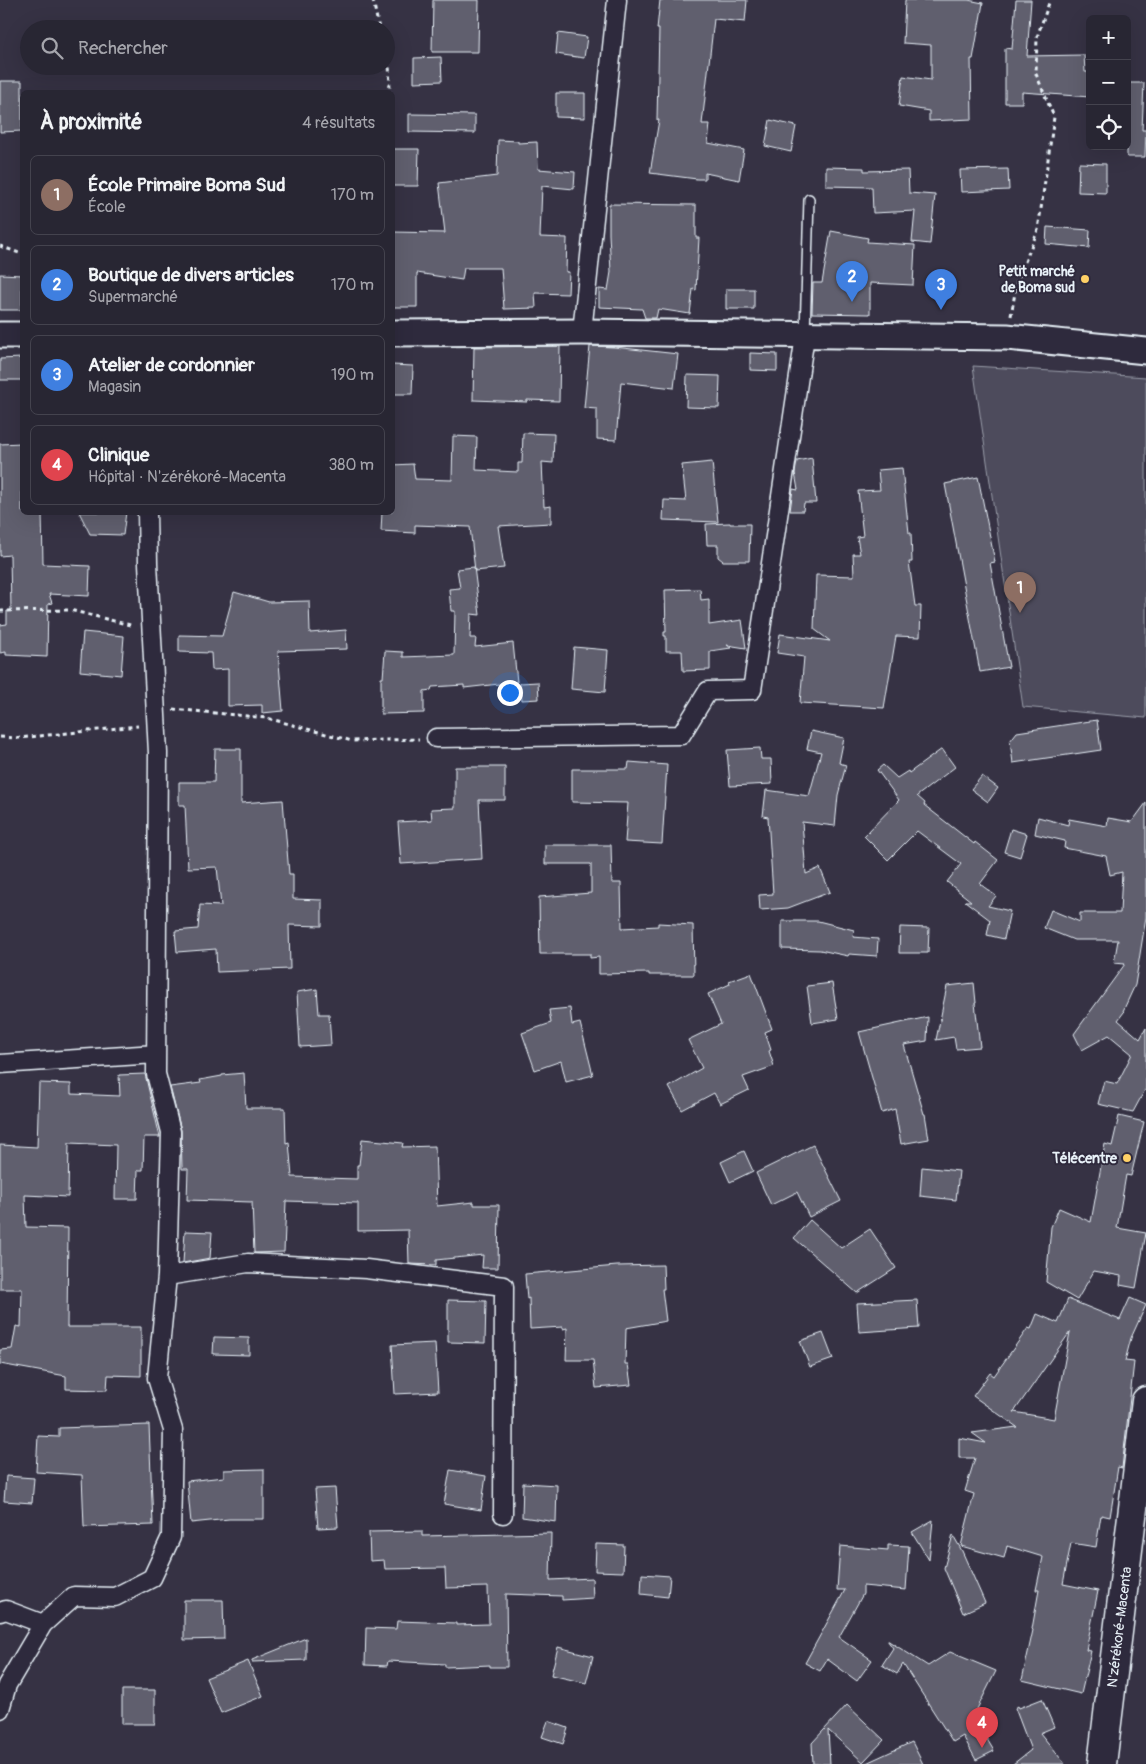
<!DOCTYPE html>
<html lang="fr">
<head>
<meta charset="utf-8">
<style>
	body { margin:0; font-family:Pangolin,sans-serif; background:#302e3b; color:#f1f3f6 }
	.controls { position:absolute; right:15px; top:15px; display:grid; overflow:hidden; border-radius:8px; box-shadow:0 5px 20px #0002 }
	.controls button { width:45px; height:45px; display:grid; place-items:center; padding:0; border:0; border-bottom:1px solid #44434e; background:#282633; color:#f1f3f6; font:25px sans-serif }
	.you { position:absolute; left:509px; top:692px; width:18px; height:18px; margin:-12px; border:4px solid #fff; border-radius:50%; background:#1a73e8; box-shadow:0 0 0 8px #1a73e833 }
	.badge { display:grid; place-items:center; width:32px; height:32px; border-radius:50%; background:#ffd166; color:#fff; font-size:16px; font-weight:700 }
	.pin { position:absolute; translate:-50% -41px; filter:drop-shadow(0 1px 2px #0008) }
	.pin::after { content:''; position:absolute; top:26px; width:18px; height:15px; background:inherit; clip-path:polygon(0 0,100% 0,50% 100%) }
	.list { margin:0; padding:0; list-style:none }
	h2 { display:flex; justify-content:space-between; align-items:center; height:65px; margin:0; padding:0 20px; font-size:21px }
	h2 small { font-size:16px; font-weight:400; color:#a5a5ac }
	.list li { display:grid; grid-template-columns:32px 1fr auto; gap:15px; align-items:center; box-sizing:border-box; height:80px; margin:0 10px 10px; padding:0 10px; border:1px solid #44434e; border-radius:8px }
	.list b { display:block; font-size:19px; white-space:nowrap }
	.list p { margin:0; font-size:16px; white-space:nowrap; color:#a5a5ac }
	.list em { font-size:16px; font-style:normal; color:#a5a5ac }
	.icon { flex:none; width:28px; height:28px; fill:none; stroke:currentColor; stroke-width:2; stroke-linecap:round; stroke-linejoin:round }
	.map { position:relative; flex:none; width:1146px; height:1764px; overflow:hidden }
	.search { position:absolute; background:#282633; box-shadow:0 5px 20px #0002; left:20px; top:20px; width:375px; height:55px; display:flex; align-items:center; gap:12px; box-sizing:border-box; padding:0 18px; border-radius:28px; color:#a5a5ac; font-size:19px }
	.panel { position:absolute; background:#282633; box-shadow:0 5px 20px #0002; left:20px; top:90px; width:375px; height:425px; border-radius:8px }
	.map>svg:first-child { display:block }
	.green { fill:#4d4b5c; stroke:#9a9eaa }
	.building { fill:#605e6e; stroke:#e8f1f8; fill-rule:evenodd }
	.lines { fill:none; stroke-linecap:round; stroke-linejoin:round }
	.lane-casing { stroke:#e8f1f8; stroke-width:12 }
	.street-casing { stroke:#e8f1f8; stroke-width:21 }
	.secondary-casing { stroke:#e8f1f8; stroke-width:29 }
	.highway-casing { stroke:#e8f1f8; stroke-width:31 }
	.path { stroke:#e8f1f8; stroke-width:3; stroke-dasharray:4 4; stroke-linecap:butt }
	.lane { stroke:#2f2a3d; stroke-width:9 }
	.street { stroke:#2f2a3d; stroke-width:18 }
	.secondary { stroke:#2f2a3d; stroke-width:25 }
	.highway { stroke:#2f2a3d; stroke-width:28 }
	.poi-dot { fill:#ffd166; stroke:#2f2a3d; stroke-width:2 }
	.labels { text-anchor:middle; stroke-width:4; stroke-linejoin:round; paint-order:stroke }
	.poi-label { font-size:14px; font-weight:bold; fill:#e8f1f8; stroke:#2f2a3d; text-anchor:end }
	.street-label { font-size:14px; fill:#e8f1f8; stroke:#2f2a3d }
</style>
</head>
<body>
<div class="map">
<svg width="1146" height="1764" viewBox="0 0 1146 1764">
	<rect width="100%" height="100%" fill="#363244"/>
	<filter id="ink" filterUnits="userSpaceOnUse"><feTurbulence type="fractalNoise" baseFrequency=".02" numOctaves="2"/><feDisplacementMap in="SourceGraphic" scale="10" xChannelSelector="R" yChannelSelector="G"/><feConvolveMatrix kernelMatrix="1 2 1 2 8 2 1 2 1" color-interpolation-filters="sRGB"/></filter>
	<g filter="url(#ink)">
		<!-- green -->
		<path class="green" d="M973,366L1146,377V718L1023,707Z"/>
		<!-- building -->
		<path class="building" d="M433,0H479L478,52H432Z
			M660,0H747L745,22L714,19L702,124H710L708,143L744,150L739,180L705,173V179H697L650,173L659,120H657L659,29H657Z
			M905,0H968L983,3L973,59H971L972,119L929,121V111L899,106L903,76L931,80V45L903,43Z
			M1016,0H1031L1027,56L1084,55L1085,72H1090V97L1022,92V103H1005V48L1012,49Z
			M558,33L587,37L584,58L556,54Z
			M441,57L442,81L414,82V58Z
			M0,81H22V131L0,132Z
			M1127,83H1144L1142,130H1146L1145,157H1127Z
			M556,93H585V118L556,117Z
			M409,114L475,115V133L409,132Z
			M770,120L796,126L791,152L765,146Z
			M498,140L518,141V143L537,142L538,169L575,172L574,189L542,186L540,237L567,238L566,272H569L568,294L535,293L536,308L504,309L501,268H464L462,280L417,273V307H392V232L445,233L439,183L497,176Z
			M393,149H419L418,186H393Z
			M1079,163L1106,164V193L1078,192Z
			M826,167L864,168V171L908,170L909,193L935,195L930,244L912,242L915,211L873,213L872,187L826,186Z
			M1008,169L1009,190L961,192L960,170Z
			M609,204L696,205V238H699L696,290L693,289L690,314L658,309L656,318H645L642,309L599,307V289L608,290L611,272L609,234Z
			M1047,227L1090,230L1089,248L1046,244Z
			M831,231L868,238L867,242L915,245L913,285L870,283V314L812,313L813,283H822Z
			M0,274L22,275V310H0Z
			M726,289H754V309H726Z
			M560,346L559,401L527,400V402L473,400L474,347Z
			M590,346L614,347L678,354L674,388L621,382L616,440L597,439V409L584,408Z
			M750,353L777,354V371L750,370Z
			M22,358V380H0V359Z
			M392,365L413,366L412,394H392Z
			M687,375L720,376L719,408L686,407Z
			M523,433L554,434L553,463L542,462L544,507L551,506V523L498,526L504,568L475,571L470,527L415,525V533L381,531L382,512H392V465L413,464L415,479L452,480L453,436L477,437L476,470L518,472V463H522Z
			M22,443V512H42L43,564L90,566L89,596L49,594L52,603L48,604L47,657L6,655V652L0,653V625L7,624V611H11L10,555L0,556V444Z
			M812,458L816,503H804L803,511H790L793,489L798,490L795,473L797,461Z
			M712,462L718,522L663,520L664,500L686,501L682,465Z
			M902,468L909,533H911L912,562H909L915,606H921L920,637L896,636L884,708L800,703L804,657L777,653L780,634L830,641L814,629L816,575L854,576L853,554H860L857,537L863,536L858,491L880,490L878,470Z
			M978,477L995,562L990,563L1009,667L980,672L945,484Z
			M79,512H126L123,535L90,534Z
			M730,523V524H750L749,561H723L718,557V545H707L706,524Z
			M474,567L480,615L471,614L470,638H476L475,647L513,643L517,682L464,688V685L432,687L431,690L424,691V713L381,714V678H383L385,651L403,652V657L454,655L455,611H451L449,589L460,588L457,569Z
			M700,589L701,600L709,599V625L742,620L746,648L727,645L731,648L710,651V670L683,671L682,651H666V636H664V632H666L665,590Z
			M234,592L269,602L309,601L310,633L346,630L347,649L278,651L283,711L262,713V705L228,706V669L212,670L211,653L179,652V635L222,636Z
			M83,632L124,636L121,675L80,671Z
			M574,647L608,650L605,692L571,689Z
			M538,682L539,699L522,700L520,683Z
			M1097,720L1101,750L1013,763L1010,741L1017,732Z
			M811,731L844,738L839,763L846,765L838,795L835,826L802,822L806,874L820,868L830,892L788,908L760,910L759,895L773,894L768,817L763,816L766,790L809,796L821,752L807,749Z
			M760,748L761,759H771L772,784L730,786L727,750Z
			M215,749H241V803L283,800L289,874H293V899L322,900V926L289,925L290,969L217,972L216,949L177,952L175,931L198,929L200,905L221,906L217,867L188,868L185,805H179V782H214Z
			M942,749L955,767L917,796L925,803L924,805L974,844L975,842L998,860L980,884L996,896L988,906L1010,911L1004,939L987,935L990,920L965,901H971L947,882L961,864L917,831L888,860L864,836L899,800L877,770L883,765L897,778L908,771L909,773Z
			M629,762L667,765L662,844L625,842L628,803L572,802V769H628Z
			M455,767H505V800H479L482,859L401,864L398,822L432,820L431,809L455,808Z
			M982,776L998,788L988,802L971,789Z
			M1146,803V917L1135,985L1123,1011L1124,1012L1118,1020L1140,1039L1146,1028V1088L1133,1112L1098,1104L1104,1081L1117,1084L1132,1054L1109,1035L1082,1050L1074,1034L1125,964L1114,963L1118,940H1074L1044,928L1051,910L1080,922V913H1120L1122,872L1110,875L1106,856L1064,848L1065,841L1035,834L1038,817L1068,825L1069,819L1107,826L1108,818L1132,822Z
			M1011,829L1027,834L1020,857L1004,852Z
			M545,845H611L612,883H621L622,928L658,926V923L693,925L694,975H649V973L599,974V957L590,958V954H540L539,897L591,893V864H545Z
			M782,921H818L854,930L853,937L878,939L877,956L849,954L848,956L820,950L782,949Z
			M900,927L929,928L928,953H899Z
			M751,973L772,1029L765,1032L771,1050L769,1051L774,1066L743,1077L749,1090L720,1104L714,1093L682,1110L669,1087L702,1068L688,1040L721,1024L708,994L730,984L729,981Z
			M832,983L838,1019L812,1023L807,986Z
			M974,983L976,1003H975L980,1047L956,1049L954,1037L936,1040L947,986Z
			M317,989L319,1014H329L331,1045L300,1047L297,992Z
			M570,1008L572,1025L580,1023L593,1075L566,1082L561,1061L535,1070L522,1033L551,1023L549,1010Z
			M928,1017L927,1041L904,1045L924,1114H925L929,1139L901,1144L895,1109L882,1113L859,1032Z
			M244,1073L246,1108H285L286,1143L289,1142L292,1177L357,1179V1165H359L362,1139L403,1143L402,1147L435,1146L437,1206L474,1202V1205H499L498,1268H482L483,1255L436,1260V1265L409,1264L408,1230L358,1231V1203L286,1201L284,1252L254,1253L252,1202L187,1200L188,1169H182L181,1130L170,1087L201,1083L200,1080L222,1076V1075Z
			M145,1074L160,1137H144L143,1170H138L137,1199H115L116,1145L69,1143L68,1197L25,1195L26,1227L68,1228L67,1327H141V1376L108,1375L107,1390L66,1389V1376L0,1364V1350L12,1349L16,1326L21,1327L22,1289H0V1145L37,1147L39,1083L71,1084V1094L120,1096L119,1075Z
			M1119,1116L1144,1122L1131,1176L1126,1175L1117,1228L1146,1233L1136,1288L1120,1285L1121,1276L1094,1271L1077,1300L1046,1282L1051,1227L1059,1208L1091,1222L1105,1144L1112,1146Z
			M813,1145L841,1201L809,1217L797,1192L771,1205L756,1173Z
			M744,1151L753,1171L730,1182L721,1162Z
			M922,1167L959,1171L956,1200L920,1196Z
			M810,1220L841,1248L870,1229L896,1268L857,1293L794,1238Z
			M185,1231L212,1232L210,1258L183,1263Z
			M663,1265L664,1289H662L666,1321L626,1328L625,1364H628L631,1385L596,1388L593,1360H566L567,1328L563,1329V1327L530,1329L529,1298L527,1299L525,1274L617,1266Z
			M1130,1298L1146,1305L1131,1338L1125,1361L1134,1362L1122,1468L1118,1467L1110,1517L1101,1515L1096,1547L1071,1543L1063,1584L1098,1591L1086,1650L1091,1651L1081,1694L1022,1680L1033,1630L1032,1629L1039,1590H1036L1043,1557L1007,1546L1004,1558L961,1546L974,1494L965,1491L975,1458H959V1438L986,1443L972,1433L1017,1427L973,1396L990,1373L994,1376L1028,1328L1031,1329L1037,1314L1058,1323L1068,1299L1120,1320ZM1070,1332L1054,1419L1014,1412Z
			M448,1300L486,1301L485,1343L448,1342Z
			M917,1300L919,1328L859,1332L857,1303Z
			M823,1333L833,1359L810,1367L800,1341Z
			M214,1337L249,1338V1355L213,1354Z
			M435,1343L438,1392L395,1394L392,1345Z
			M149,1425L153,1525L84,1527L82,1475L36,1472L38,1436L59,1437V1428Z
			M264,1469V1519H229L191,1523L187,1481L224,1477V1470Z
			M450,1470L486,1476L481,1510L444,1504Z
			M6,1476L34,1478L32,1503L4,1501Z
			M523,1483L557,1485L556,1522L522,1517Z
			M335,1488L338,1527L318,1528L315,1489Z
			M933,1520L929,1560L912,1532Z
			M422,1531V1536L551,1533L550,1580L592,1578L593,1598L562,1600V1596L506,1594L507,1667H490V1665L445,1667V1664L388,1661L387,1666L365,1665L366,1628L396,1629L397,1621L456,1623V1625L489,1624L488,1587L446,1588L445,1568L385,1569L384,1560L370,1561L369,1532Z
			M953,1535L962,1551L985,1603L963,1613L944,1568Z
			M596,1544L624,1545L623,1572L595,1571Z
			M888,1545L909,1546L906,1590L863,1586V1594L839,1637L872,1660L857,1681L827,1659L820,1671L805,1663L845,1590H837L840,1546L888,1550Z
			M642,1574L670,1576L668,1597L641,1594Z
			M184,1600H223L224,1639L184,1640Z
			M306,1638V1660L252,1662V1660Z
			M887,1640L928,1666L950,1652L996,1671L976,1711L979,1715L974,1726L978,1724L994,1751L976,1760L963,1736L953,1742L903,1664L897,1674L882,1665L893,1648Z
			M558,1647L593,1656L586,1683L551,1675Z
			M248,1661L263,1696L221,1713L206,1678Z
			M122,1690H155V1724H122Z
			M1042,1699L1054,1727L1040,1733L1065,1764H1013L1031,1750L1015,1708L1018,1706L1019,1708Z
			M847,1705L884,1740L863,1762L828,1730L830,1764H813L812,1743Z
			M548,1721L568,1728L563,1744L542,1737Z
			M912,1742L923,1764H864Z"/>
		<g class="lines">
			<defs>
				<path id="lane" d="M805,334L809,199"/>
				<path id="street" d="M582,332L617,0
					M436,738L681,735L708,691L752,690L805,336
					M0,1064L156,1054
					M167,1276L248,1263L366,1269L504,1286L503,1514
					M0,1612L6,1610L43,1624L74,1596L115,1597L152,1578L171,1537L173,1430L157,1378L167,1276L171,1132L156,1074L158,753L148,563L147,512
					M0,1709L7,1685L43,1624"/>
				<path id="secondary" d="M392,333L582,332L1007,337L1146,351
					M0,335H22"/>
				<path id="highway" d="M1102,1764L1146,1401"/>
			</defs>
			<!-- lane casing -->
			<use href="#lane" class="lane-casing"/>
			<!-- street casing -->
			<use href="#street" class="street-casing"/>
			<!-- secondary casing -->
			<use href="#secondary" class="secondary-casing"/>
			<!-- highway casing -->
			<use href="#highway" class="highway-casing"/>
			<!-- path -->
			<path class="path" d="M373,0L379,29
				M386,52L389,60L390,92
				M0,246L22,254
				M1011,316L1017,281L1038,230L1054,117L1036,74L1037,37L1050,0
				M0,611L70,610L134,626
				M173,709L267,718L352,741L419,739
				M0,737L19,738L138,726"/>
			<!-- lane -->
			<use href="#lane" class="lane"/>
			<!-- street -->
			<use href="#street" class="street"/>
			<!-- secondary -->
			<use href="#secondary" class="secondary"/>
			<!-- highway -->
			<use href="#highway" class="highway"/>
		</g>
	</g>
	<!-- markers -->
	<g class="poi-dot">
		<circle cx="1085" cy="279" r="5"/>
		<circle cx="1127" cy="1158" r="5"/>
	</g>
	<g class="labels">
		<!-- poi labels -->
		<g class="poi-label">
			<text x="1075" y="276">Petit marché<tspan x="1075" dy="16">de Boma sud</tspan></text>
			<text x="1117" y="1163">Télécentre</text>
		</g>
		<!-- street labels -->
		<g class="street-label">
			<text transform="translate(1119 1627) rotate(-83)" y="5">N'zérékoré-Macenta</text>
		</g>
	</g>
</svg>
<div class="controls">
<button>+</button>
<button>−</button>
<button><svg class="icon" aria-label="locate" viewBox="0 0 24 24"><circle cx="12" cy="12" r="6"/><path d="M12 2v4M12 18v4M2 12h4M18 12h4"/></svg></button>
</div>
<div class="you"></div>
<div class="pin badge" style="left:1020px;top:613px;background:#8d6e63">1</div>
<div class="pin badge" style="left:852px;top:302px;background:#3f7fe0">2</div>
<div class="pin badge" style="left:941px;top:310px;background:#3f7fe0">3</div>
<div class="pin badge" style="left:982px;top:1748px;background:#e0444e">4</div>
<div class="search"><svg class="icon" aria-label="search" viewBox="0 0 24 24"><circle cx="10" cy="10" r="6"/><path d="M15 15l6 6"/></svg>Rechercher</div>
<section class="panel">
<h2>À proximité<small>4 résultats</small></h2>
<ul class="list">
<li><span class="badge" style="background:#8d6e63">1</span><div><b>École Primaire Boma Sud</b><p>École</p></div><em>170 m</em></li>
<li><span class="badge" style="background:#3f7fe0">2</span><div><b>Boutique de divers articles</b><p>Supermarché</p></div><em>170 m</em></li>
<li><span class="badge" style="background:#3f7fe0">3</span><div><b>Atelier de cordonnier</b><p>Magasin</p></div><em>190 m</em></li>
<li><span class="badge" style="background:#e0444e">4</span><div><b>Clinique</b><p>Hôpital · N'zérékoré-Macenta</p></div><em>380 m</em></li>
</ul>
</section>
</div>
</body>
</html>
